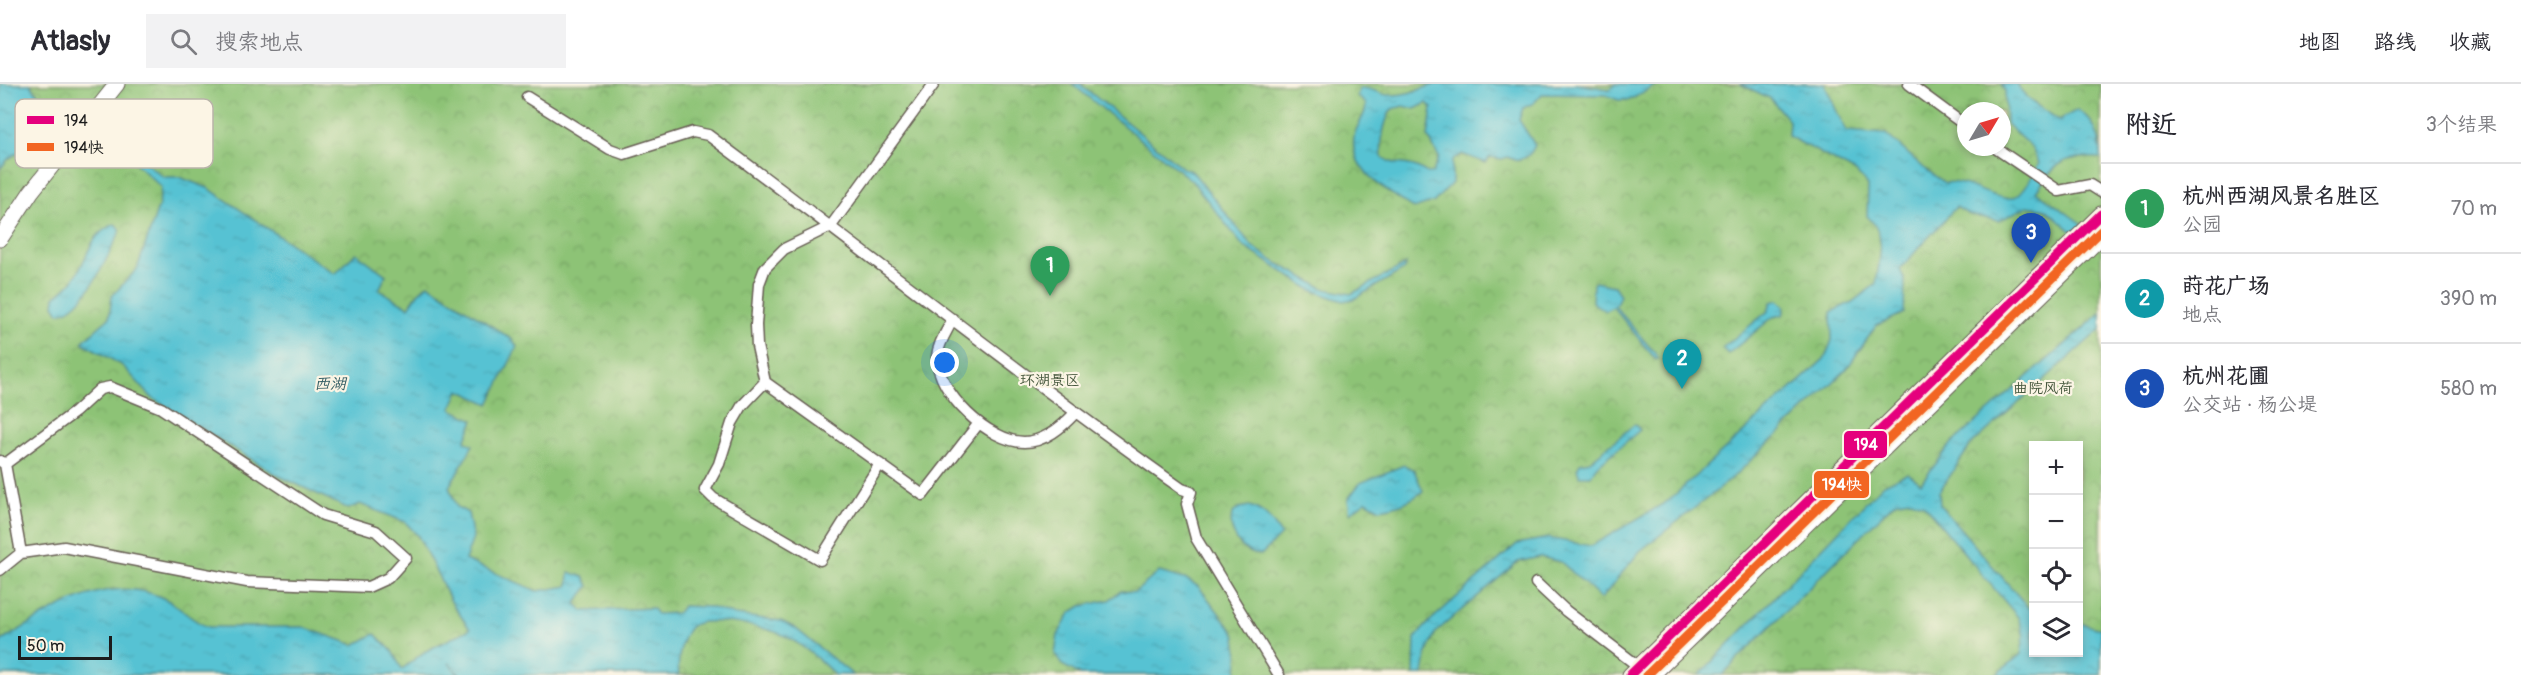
<!DOCTYPE html>
<html lang="zh">
<head>
<meta charset="utf-8">
<style>
	body { margin:0; font-family:Pangolin,"LXGW WenKai TC",sans-serif; background:#f2f2f3; color:#2b2b33 }
	.controls { position:absolute; right:18px; bottom:18px; display:grid; overflow:hidden; border-radius:0px; box-shadow:0 3px 9px #0003 }
	.controls button { width:54px; height:54px; display:grid; place-items:center; padding:0; border:0; border-bottom:2px solid #e1e1e2; background:#fff; color:#2b2b33; font:30px sans-serif }
	.compass { position:absolute; left:1957px; top:18px; width:54px; height:54px; border-radius:50%; background:#fff; box-shadow:0 3px 9px #0003; rotate:52deg }
	.scale { position:absolute; left:18px; bottom:15px; width:94px; box-sizing:border-box; padding-left:6px; border:3px solid #1c1c1c; border-top:0; font-size:16px; line-height:21px; white-space:nowrap; color:#1c1c1c; -webkit-text-stroke:4px #fcf5e5; paint-order:stroke }
	.you { position:absolute; left:945px; top:279px; width:21px; height:21px; margin:-15px; border:4px solid #fff; border-radius:50%; background:#1a73e8; box-shadow:0 0 0 9px #1a73e833 }
	.badge { display:grid; place-items:center; width:39px; height:39px; border-radius:50%; background:#b5179e; color:#fff; font-size:20px; font-weight:700 }
	.pin { position:absolute; translate:-50% -50px; filter:drop-shadow(0 2px 3px #0008) }
	.pin::after { content:''; position:absolute; top:32px; width:21px; height:18px; background:inherit; clip-path:polygon(0 0,100% 0,50% 100%) }
	.list { margin:0; padding:0; list-style:none }
	h2 { display:flex; justify-content:space-between; align-items:center; height:78px; margin:0; padding:0 24px; font-size:26px }
	h2 small { font-size:20px; font-weight:400; color:#7c7c81 }
	.list li { display:grid; grid-template-columns:39px 1fr auto; gap:18px; align-items:center; box-sizing:border-box; height:90px; padding:0 24px; border-top:2px solid #e1e1e2 }
	.list b { display:block; font-size:22px; white-space:nowrap }
	.list p { margin:0; font-size:20px; white-space:nowrap; color:#7c7c81 }
	.list em { font-size:20px; font-style:normal; color:#7c7c81 }
	.icon { flex:none; width:33px; height:33px; fill:none; stroke:currentColor; stroke-width:2; stroke-linecap:round; stroke-linejoin:round }
	.map { position:relative; flex:none; width:2101px; height:591px; overflow:hidden }
	header { display:flex; align-items:center; gap:36px; box-sizing:border-box; height:84px; padding:0 30px; background:#fff; border-bottom:2px solid #e1e1e2 }
	header strong { font-size:28px }
	nav { display:flex; gap:33px; margin-inline-start:auto; font-size:21px }
	.search { width:420px; height:54px; background:#f2f2f3; display:flex; align-items:center; gap:15px; box-sizing:border-box; padding:0 21px; border-radius:0px; color:#7c7c81; font-size:22px }
	main { display:flex }
	aside { flex:1; background:#fff }
	.map>svg:first-child { display:block }
	.park { fill:url(#park-crowns); stroke:#547049; stroke-width:1.5; fill-rule:evenodd }
	.water { fill:url(#water-ripples); stroke:#3a6f78; stroke-width:1.5; fill-rule:evenodd }
	.lines { fill:none; stroke-linecap:round; stroke-linejoin:round }
	.ferry { stroke:#345e65; stroke-width:1.5; stroke-dasharray:8 6; stroke-linecap:butt }
	.street-casing { stroke:#685f55; stroke-width:13 }
	.secondary-casing { stroke:#685f55; stroke-width:17 }
	.street { stroke:#fff; stroke-width:10 }
	.secondary { stroke:#fff; stroke-width:15 }
	.bus-1-casing { stroke:#fcf5e5; stroke-width:14 }
	.bus-2-casing { stroke:#fcf5e5; stroke-width:14 }
	.bus-1 { stroke:#e5007d; stroke-width:9 }
	.bus-2 { stroke:#f26522; stroke-width:9 }
	.labels { text-anchor:middle; stroke-width:4.5; stroke-linejoin:round; paint-order:stroke }
	.park-label { font-size:15px; fill:#44563c; stroke:#fcf5e5 }
	.water-label { font-size:16px; font-style:italic; fill:#345e65; stroke:#fcf5e5 }
	.key { fill:#fcf5e5; stroke:#b9b4a9; stroke-width:1.5 }
	.key-label { font-size:16px; fill:#1c1c1c }
	.line-badge { stroke:#fcf5e5; stroke-width:2 }
	.badge-label { font-size:16px; text-anchor:middle; font-weight:bold; fill:#fff }
</style>
</head>
<body>
<header>
<strong>Atlasly</strong>
<div class="search"><svg class="icon" aria-label="search" viewBox="0 0 24 24"><circle cx="10" cy="10" r="6"/><path d="M15 15l6 6"/></svg>搜索地点</div>
<nav><a>地图</a><a>路线</a><a>收藏</a></nav>
</header>
<main>
<div class="map">
<svg width="2101" height="591" viewBox="0 0 2101 591">
	<defs>
		<pattern id="park-crowns" width="20" height="18" patternUnits="userSpaceOnUse" patternTransform="scale(1.5)"><rect width="20" height="18" fill="#8dc376"/><path d="M2 6a3 3 0 1 1 6 0M12 15a3 3 0 1 1 6 0" fill="none" stroke="#79a766"/></pattern>
		<pattern id="water-ripples" width="26" height="14" patternUnits="userSpaceOnUse" patternTransform="scale(1.5)"><rect width="26" height="14" fill="#57c2d3"/><path d="M2 4q2-2 4 0t4 0M15 11q2-2 4 0t4 0" fill="none" stroke="#4ba6b5"/></pattern>
	</defs>
	<rect width="100%" height="100%" fill="#fcf5e5"/>
	<filter id="ink" filterUnits="userSpaceOnUse"><feTurbulence type="fractalNoise" baseFrequency=".0167" numOctaves="2"/><feDisplacementMap in="SourceGraphic" scale="12" xChannelSelector="R" yChannelSelector="G"/><feConvolveMatrix kernelMatrix="1 2 1 2 8 2 1 2 1" color-interpolation-filters="sRGB"/></filter>
	<filter id="wash" filterUnits="userSpaceOnUse"><feTurbulence type="fractalNoise" baseFrequency=".008" numOctaves="4" result="noise"/><feDisplacementMap in="SourceGraphic" scale="24" xChannelSelector="R" yChannelSelector="G"/><feGaussianBlur stdDeviation="1.35" result="paint"/><feColorMatrix in="noise" values="0 0 0 0 0 0 0 0 0 0 0 0 0 0 0 0 0 1.4 0 .05"/><feComposite in="paint" operator="in"/></filter>
	<g filter="url(#wash)">
		<rect width="100%" height="100%" fill="#f4dcbf"/>
		<!-- park -->
		<path class="park" d="M0,0H2101V591H0ZM1966,27H2002V63H1966ZM2034,362H2078V568H2034Z"/>
		<!-- water -->
		<path class="water" d="M0,0H30L47,22V34L36,57L8,75L0,85Z
			M1072,0H1080L1184,85L1192,87L1252,162L1275,178L1325,205L1351,210L1406,180L1403,186L1354,215L1343,217L1311,206L1243,162L1192,97Z
			M1436,0H1577L1609,5L1616,0H1658L1630,16H1618L1606,11L1542,10L1534,19L1523,24L1519,36L1535,61C1530,74 1519,79 1507,73L1502,75L1490,73L1486,79L1462,70L1452,77V99L1434,118L1414,125C1391,109 1349,88 1354,54C1355,41 1367,32 1366,20L1357,12L1360,4C1372,3 1377,10 1388,11C1404,12 1421,5 1436,0ZM1427,19L1432,24L1428,53L1439,73L1432,90C1423,89 1422,84 1414,82C1401,78 1394,82 1382,73C1380,59 1384,36 1392,25L1404,22L1415,25Z
			M1740,0H1824C1833,16 1837,31 1847,47L1886,50L1924,84L1945,99C1971,93 2005,129 2022,107C2029,99 2034,88 2039,79L2031,63L2006,40L2005,7L2001,0H2015L2033,19L2059,36L2077,26C2095,35 2101,55 2101,74C2064,72 2058,77 2036,107L2082,140L2074,149L2046,125L2027,122L1999,137L1970,131L1956,123L1900,185L1905,197L1904,229L1876,242L1846,286L1729,397L1640,467L1601,515L1561,478L1540,473L1518,478L1436,548L1426,571L1423,591H1414L1415,554L1431,536L1517,460L1548,454L1591,462L1668,417L1825,274L1832,256L1831,228L1852,218L1876,200C1879,175 1888,151 1867,132L1868,102L1856,88L1788,52L1789,37L1770,14Z
			M106,28L134,70L164,93H179L208,104L335,190L356,169L386,191L379,206L409,223L418,209L428,200L513,256L517,263L489,320L459,306L451,325L474,336L465,357L473,361L449,403L457,423L468,429L473,454L465,476L537,507L568,502L569,488L584,493L589,502L576,519L583,527L652,524L657,530L677,529L683,522L710,523L735,531L781,537L795,544L853,591H835C820,576 802,560 783,551C765,543 715,533 695,540C681,546 677,578 679,591H0V558C49,528 108,485 167,516C182,524 192,538 209,543H303L354,561L375,550L392,567L402,585L424,568L470,545L453,521L418,452L405,438L360,420L349,425L277,391L152,314L123,282L82,258L109,234L112,212L137,185L159,121L161,103L127,71L102,37Z
			M115,140L121,146C108,170 87,225 59,229L54,221L55,213C61,208 68,203 73,196C89,175 87,151 115,140Z
			M1595,198L1614,202L1620,211L1615,222L1659,274L1656,276L1613,223L1605,227L1592,218L1593,200Z
			M1778,216L1785,223L1783,231L1773,233L1728,270L1722,264L1768,227L1771,218Z
			M2101,229V245L1970,362L1939,408L1940,421L2033,529L2034,568H2078L2079,539L2101,545V591H1996L2021,570L2024,552L2018,533L1924,421L1909,415L1895,418L1722,591H1699L1884,400L1908,389L1921,399L1952,359Z
			M1635,340L1640,346L1595,384L1591,392H1580L1577,385L1580,379L1590,377Z
			M1404,381L1414,386L1423,407C1410,418 1397,423 1380,425L1366,417L1350,429L1348,415L1360,399Z
			M1249,422C1264,425 1274,439 1281,451L1261,471C1241,470 1228,449 1232,430L1239,424Z
			M1159,488L1188,496L1199,503L1236,551L1238,572L1237,591H1081L1062,581L1055,570L1058,551L1070,529L1081,522L1109,516L1121,507L1135,508Z"/>
		<g class="lines">
			<!-- ferry -->
			<path class="ferry" d="M459,591L449,579L460,591"/>
		</g>
	</g>
	<g filter="url(#ink)">
		<g class="lines">
			<defs>
				<path id="street" d="M934,0L831,142L784,165L765,184L759,200L756,241L757,262L765,298L923,411L979,339
					M1909,0L1966,42
					M527,13L610,65L624,70L693,48L708,51C866,168 1021,291 1182,405L1191,408L1187,420L1196,454L1279,591
					M1994,63L2059,107L2090,101L2101,108
					M953,235C947,247 938,259 937,273C937,309 989,358 1024,358C1045,358 1062,343 1075,329
					M765,298L742,322L732,339L719,380L705,406L713,414L820,476L880,380
					M0,377L5,380L21,469
					M0,486L21,469L64,463L247,498L368,503L388,494L406,474L376,447L323,431L161,324L110,303L100,305L75,328L5,380
					M1536,499L1566,527L1638,582"/>
				<path id="secondary" d="M0,155L31,108L117,0
					M1630,591L2101,130
					M1652,591L2101,153"/>
			</defs>
			<!-- street casing -->
			<use href="#street" class="street-casing"/>
			<!-- secondary casing -->
			<use href="#secondary" class="secondary-casing"/>
			<!-- street -->
			<use href="#street" class="street"/>
			<!-- secondary -->
			<use href="#secondary" class="secondary"/>
			<defs>
				<path id="bus-1" d="M1630,591L2101,130"/>
				<path id="bus-2" d="M1647,591L2101,147"/>
			</defs>
			<!-- bus-1 casing -->
			<use href="#bus-1" class="bus-1-casing"/>
			<!-- bus-2 casing -->
			<use href="#bus-2" class="bus-2-casing"/>
			<!-- bus-1 -->
			<use href="#bus-1" class="bus-1"/>
			<!-- bus-2 -->
			<use href="#bus-2" class="bus-2"/>
		</g>
	</g>
	<g class="labels">
		<!-- park labels -->
		<g class="park-label">
			<text x="1050" y="301">环湖景区</text>
			<text x="2043" y="309">曲院风荷</text>
		</g>
		<!-- water labels -->
		<g class="water-label">
			<text x="330" y="305">西湖</text>
		</g>
	</g>
	<!-- legend -->
	<rect x="15" y="15" width="198" height="69" rx="9" class="key"/>
	<rect x="27" y="32" width="27" height="8" fill="#e5007d"/>
	<rect x="27" y="59" width="27" height="8" fill="#f26522"/>
	<g class="key-label">
		<text x="64" y="42">194</text>
		<text x="64" y="69">194快</text>
	</g>
	<g class="line-badge">
		<rect x="1843" y="346" width="45" height="29" rx="6" fill="#e5007d"/>
		<rect x="1813" y="386" width="57" height="29" rx="6" fill="#f26522"/>
	</g>
	<g class="badge-label">
		<text x="1866" y="366">194</text>
		<text x="1842" y="406">194快</text>
	</g>
</svg>
<div class="controls">
<button>+</button>
<button>−</button>
<button><svg class="icon" aria-label="locate" viewBox="0 0 24 24"><circle cx="12" cy="12" r="6"/><path d="M12 2v4M12 18v4M2 12h4M18 12h4"/></svg></button>
<button><svg class="icon" aria-label="layers" viewBox="0 0 24 24"><path d="M12 4l9 5-9 5-9-5zM3 14l9 5 9-5"/></svg></button>
</div>
<svg class="compass" viewBox="-18 -18 36 36"><path d="M0-13l5 13h-10z" fill="#e53935"/><path d="M0 13l5-13h-10z" fill="#7c7c81"/></svg>
<div class="scale">50 m</div>
<div class="you"></div>
<div class="pin badge" style="left:1050px;top:212px;background:#2e9e5b">1</div>
<div class="pin badge" style="left:1682px;top:305px;background:#0f9aa8">2</div>
<div class="pin badge" style="left:2031px;top:179px;background:#1a4fb4">3</div>
</div>
<aside>
<h2>附近<small>3个结果</small></h2>
<ul class="list">
<li><span class="badge" style="background:#2e9e5b">1</span><div><b>杭州西湖风景名胜区</b><p>公园</p></div><em>70 m</em></li>
<li><span class="badge" style="background:#0f9aa8">2</span><div><b>莳花广场</b><p>地点</p></div><em>390 m</em></li>
<li><span class="badge" style="background:#1a4fb4">3</span><div><b>杭州花圃</b><p>公交站 · 杨公堤</p></div><em>580 m</em></li>
</ul>
</aside>
</main>
</body>
</html>
